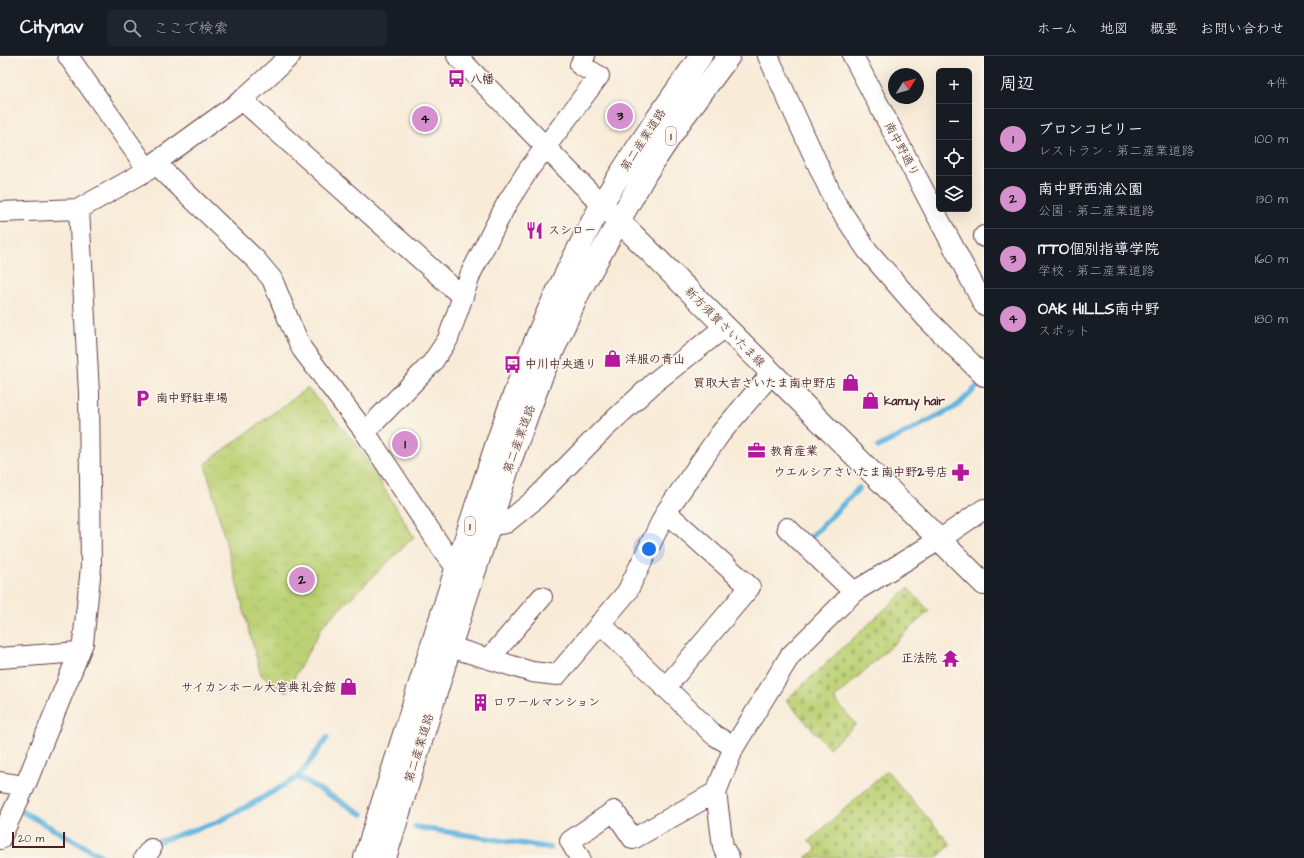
<!DOCTYPE html>
<html lang="ja">
<head>
<meta charset="utf-8">
<style>
	body { margin:0; font-family:"Architects Daughter","Klee One",sans-serif; background:#20242c; color:#f1f3f6 }
	.controls { position:absolute; right:12px; top:12px; display:grid; overflow:hidden; border-radius:6px; box-shadow:0 4px 16px #0002 }
	.controls button { width:36px; height:36px; display:grid; place-items:center; padding:0; border:0; border-bottom:1px solid #363941; background:#171b24; color:#f1f3f6; font:20px sans-serif }
	.compass { position:absolute; left:888px; top:12px; width:36px; height:36px; border-radius:50%; background:#171b24; box-shadow:0 4px 16px #0002; rotate:53deg }
	.scale { position:absolute; left:12px; bottom:10px; width:53px; box-sizing:border-box; padding-left:4px; border:2px solid #4a1f2b; border-top:0; font-size:11px; line-height:14px; white-space:nowrap; color:#4a1f2b; -webkit-text-stroke:3px #fbf7ec; paint-order:stroke }
	.you { position:absolute; left:649px; top:493px; width:14px; height:14px; margin:-10px; border:3px solid #fff; border-radius:50%; background:#1a73e8; box-shadow:0 0 0 6px #1a73e833 }
	.badge { display:grid; place-items:center; width:26px; height:26px; border-radius:50%; background:#d690ce; color:#111; font-size:13px; font-weight:700 }
	.pin { position:absolute; translate:-50% -50%; border:2px solid #fff; box-shadow:0 1px 4px #0006 }
	.list { margin:0; padding:0; list-style:none }
	h2 { display:flex; justify-content:space-between; align-items:center; height:52px; margin:0; padding:0 16px; font-size:17px }
	h2 small { font-size:13px; font-weight:400; color:#9ea1a6 }
	.list li { display:grid; grid-template-columns:26px 1fr auto; gap:12px; align-items:center; box-sizing:border-box; height:60px; padding:0 16px; border-top:1px solid #363941 }
	.list b { display:block; font-size:15px; white-space:nowrap }
	.list p { margin:0; font-size:13px; white-space:nowrap; color:#9ea1a6 }
	.list em { font-size:13px; font-style:normal; color:#9ea1a6 }
	.icon { flex:none; width:22px; height:22px; fill:none; stroke:currentColor; stroke-width:2; stroke-linecap:round; stroke-linejoin:round }
	.map { position:relative; flex:none; width:984px; height:802px; overflow:hidden }
	header { display:flex; align-items:center; gap:24px; box-sizing:border-box; height:56px; padding:0 20px; background:#171b24; border-bottom:1px solid #363941 }
	header strong { font-size:19px }
	nav { display:flex; gap:22px; margin-inline-start:auto; font-size:14px }
	.search { width:280px; height:36px; background:#20242c; display:flex; align-items:center; gap:10px; box-sizing:border-box; padding:0 14px; border-radius:6px; color:#9ea1a6; font-size:15px }
	main { display:flex }
	aside { flex:1; background:#171b24 }
	.map>svg:first-child { display:block }
	.cemetery { fill:url(#cemetery-stones); stroke:#837850 }
	.park { fill:url(#park-crowns); stroke:#837850 }
	.lines { fill:none; stroke-linecap:round; stroke-linejoin:round }
	.stream { stroke:#63b5df; stroke-width:5.5 }
	.minor-casing { stroke:#643e45; stroke-width:22 }
	.major-casing { stroke:#643e45; stroke-width:24 }
	.minor { stroke:#fff; stroke-width:20 }
	.major { stroke:#fff; stroke-width:22 }
	.labels { text-anchor:middle; stroke-width:3; stroke-linejoin:round; paint-order:stroke }
	.shield { fill:#fbf7ec; stroke:#7f6065; stroke-width:1 }
	.shield-label { font-size:11px; font-weight:bold; fill:#4a1f2b }
	.poi-label { font-size:12px; font-weight:bold; fill:#4a1f2b; stroke:#fbf7ec; text-anchor:start }
	.street-label { font-size:12px; fill:#4a1f2b; stroke:#fbf7ec }
</style>
</head>
<body>
<header>
<strong>Citynav</strong>
<div class="search"><svg class="icon" aria-label="search" viewBox="0 0 24 24"><circle cx="10" cy="10" r="6"/><path d="M15 15l6 6"/></svg>ここで検索</div>
<nav><a>ホーム</a><a>地図</a><a>概要</a><a>お問い合わせ</a></nav>
</header>
<main>
<div class="map">
<svg width="984" height="802" viewBox="0 0 984 802">
	<defs>
		<pattern id="cemetery-stones" width="16" height="16" patternUnits="userSpaceOnUse"><rect width="16" height="16" fill="#bcd175"/><path d="M2 7V4a2 2 0 0 1 4 0v3zM10 15v-3a2 2 0 0 1 4 0v3z" fill="#a3b365"/></pattern>
		<pattern id="park-crowns" width="20" height="18" patternUnits="userSpaceOnUse"><rect width="20" height="18" fill="#bcd175"/><path d="M2 6a3 3 0 1 1 6 0M12 15a3 3 0 1 1 6 0" fill="none" stroke="#a3b365"/></pattern>
	</defs>
	<rect width="100%" height="100%" fill="#fbf7ec"/>
	<filter id="ink" filterUnits="userSpaceOnUse"><feTurbulence type="fractalNoise" baseFrequency=".025" numOctaves="2"/><feDisplacementMap in="SourceGraphic" scale="8" xChannelSelector="R" yChannelSelector="G"/><feConvolveMatrix kernelMatrix="1 2 1 2 8 2 1 2 1" color-interpolation-filters="sRGB"/></filter>
	<filter id="wash" filterUnits="userSpaceOnUse"><feTurbulence type="fractalNoise" baseFrequency=".012" numOctaves="4" result="noise"/><feDisplacementMap in="SourceGraphic" scale="16" xChannelSelector="R" yChannelSelector="G"/><feGaussianBlur stdDeviation="0.9" result="paint"/><feColorMatrix in="noise" values="0 0 0 0 0 0 0 0 0 0 0 0 0 0 0 0 0 1.4 0 .05"/><feComposite in="paint" operator="in"/></filter>
	<g filter="url(#wash)">
		<rect width="100%" height="100%" fill="#f8ebd8"/>
		<!-- cemetery -->
		<path class="cemetery" d="M908,532L929,555L834,643L856,668L829,692L786,644Z
			M887,715L951,789L936,802H806L817,793L809,785Z"/>
		<!-- park -->
		<path class="park" d="M307,332L357,388L414,481L324,568L286,636L261,619L205,408Z"/>
		<g class="lines">
			<!-- stream -->
			<path class="stream" d="M878,391L957,350L982,326
				M810,482L859,432
				M298,721L327,682
				M23,756L105,802
				M415,771L550,792
				M151,785L157,786L220,765L259,744L298,721L362,758"/>
		</g>
	</g>
	<g filter="url(#ink)">
		<g class="lines">
			<defs>
				<path id="minor" d="M68,0L148,114
					M457,0L602,149
					M768,0L835,146L867,194L926,262L984,320
					M853,0L984,249
					M242,44L463,241
					M155,107L256,204L272,223L290,267L302,293L365,376L445,497L456,511
					M0,156L79,153L148,114L155,107L242,44L290,0
					M984,180V181
					M365,376L432,307L448,283L471,217L507,147L529,113L599,20L580,9L585,0
					M489,470L506,467L533,445L604,373L656,325L725,271
					M787,472L854,536
					M600,567L714,679L734,691L716,736L723,791L729,802
					M450,591L532,616L557,619L627,536L666,456L720,378L772,317
					M0,602L79,596
					M489,603L542,541
					M665,632L750,531L666,456
					M734,691L790,600L854,536L939,484L984,453
					M0,726L25,730
					M0,783L25,730L83,587L91,511L89,337L79,153
					M144,802L151,793
					M580,802L570,785L614,755L633,783L716,736"/>
				<path id="major" d="M609,155L984,528
					M365,802C400,693 433,584 468,475C495,392 522,307 561,228C574,201 588,173 603,146C633,96 667,48 701,0
					M385,802L450,591L511,403L542,319L579,236L646,117L682,63L729,0"/>
			</defs>
			<!-- minor casing -->
			<use href="#minor" class="minor-casing"/>
			<!-- major casing -->
			<use href="#major" class="major-casing"/>
			<!-- minor -->
			<use href="#minor" class="minor"/>
			<!-- major -->
			<use href="#major" class="major"/>
		</g>
	</g>
	<!-- icons -->
	<defs>
		<symbol id="bus-bare" viewBox="-9 -9 18 18"><path d="M-5-6H5V4H4V6H2V4H-2V6H-4V4H-5ZM-3.5-4V0h7V-4ZM-3.5 1.2v1.5H-2V1.2ZM2 1.2v1.5H3.5V1.2Z" fill="#b5179e" stroke="#fbf7ec" stroke-width="2.5" paint-order="stroke"/></symbol>
		<symbol id="restaurant-bare" viewBox="-9 -9 18 18"><path d="M-5-6h1v4h1v-4h1v4h1v-4h1v5L-1.5 .5V6h-2V.5L-5-1ZM5-6V6H3V1.5H1.5Q1.5-4 5-6Z" fill="#b5179e" stroke="#fbf7ec" stroke-width="2.5" paint-order="stroke"/></symbol>
		<symbol id="shop-bare" viewBox="-9 -9 18 18"><path d="M-5-2.5h2.3a2.7 3.5 0 0 1 5.4 0H5L5.5 6h-11ZM-1.5-2.5h3a1.5 2.3 0 0 0-3 0Z" fill="#b5179e" stroke="#fbf7ec" stroke-width="2.5" paint-order="stroke"/></symbol>
		<symbol id="parking-bare" viewBox="-9 -9 18 18"><path d="M-3.5-5.5H1a3.5 3.5 0 0 1 0 7H-1V5.5H-3.5ZM-1-3.4V-.6H.8a1.4 1.4 0 0 0 0-2.8Z" fill="#b5179e" stroke="#fbf7ec" stroke-width="2.5" paint-order="stroke"/></symbol>
		<symbol id="office-bare" viewBox="-9 -9 18 18"><path d="M-6-3h4V-5.5h4V-3h4V5H-6ZM-1-4.5V-3h2v-1.5ZM-6 0V1H6V0Z" fill="#b5179e" stroke="#fbf7ec" stroke-width="2.5" paint-order="stroke"/></symbol>
		<symbol id="pharmacy-bare" viewBox="-9 -9 18 18"><path d="M-2-6h4v4h4v4h-4v4h-4v-4h-4v-4h4Z" fill="#b5179e" stroke="#fbf7ec" stroke-width="2.5" paint-order="stroke"/></symbol>
		<symbol id="temple-bare" viewBox="-9 -9 18 18"><path d="M0-6L5-2H3V0L6.5 2.5H4V6H1.5V3h-3V6H-4V2.5H-6.5L-3 0V-2H-5Z" fill="#b5179e" stroke="#fbf7ec" stroke-width="2.5" paint-order="stroke"/></symbol>
		<symbol id="building-bare" viewBox="-9 -9 18 18"><path d="M-4-6H4V6H1V3H-1V6H-4ZM-2.5-4.3h1.7v1.8h-1.7ZM.8-4.3h1.7v1.8H.8ZM-2.5-1h1.7V.8h-1.7ZM.8-1h1.7V.8H.8Z" fill="#b5179e" stroke="#fbf7ec" stroke-width="2.5" paint-order="stroke"/></symbol>
	</defs>
	<g fill-rule="evenodd">
		<use href="#bus-bare" x="444" y="10" width="25" height="25"/>
		<use href="#restaurant-bare" x="522" y="162" width="25" height="25"/>
		<use href="#shop-bare" x="600" y="290" width="25" height="25"/>
		<use href="#bus-bare" x="500" y="296" width="25" height="25"/>
		<use href="#shop-bare" x="838" y="314" width="25" height="25"/>
		<use href="#parking-bare" x="130" y="330" width="25" height="25"/>
		<use href="#shop-bare" x="858" y="332" width="25" height="25"/>
		<use href="#office-bare" x="744" y="382" width="25" height="25"/>
		<use href="#pharmacy-bare" x="948" y="404" width="25" height="25"/>
		<use href="#temple-bare" x="938" y="590" width="25" height="25"/>
		<use href="#shop-bare" x="336" y="618" width="25" height="25"/>
		<use href="#building-bare" x="468" y="634" width="25" height="25"/>
	</g>
	<g class="labels">
		<!-- shield labels -->
		<g class="shield">
			<rect x="666" y="71" width="10" height="18" rx="3"/>
			<rect x="465" y="461" width="10" height="18" rx="3"/>
		</g>
		<g class="shield-label">
			<text x="671" y="84">1</text>
			<text x="470" y="474">1</text>
		</g>
		<!-- poi labels -->
		<g class="poi-label">
			<text x="470" y="27">八幡</text>
			<text x="548" y="178">スシロー</text>
			<text x="625" y="307">洋服の青山</text>
			<text x="525" y="312">中川中央通り</text>
			<text x="837" y="331" text-anchor="end">買取大吉さいたま南中野店</text>
			<text x="156" y="346">南中野駐車場</text>
			<text x="884" y="349">kamuy hair</text>
			<text x="770" y="399">教育産業</text>
			<text x="948" y="420" text-anchor="end">ウエルシアさいたま南中野2号店</text>
			<text x="937" y="606" text-anchor="end">正法院</text>
			<text x="336" y="635" text-anchor="end">サイカンホール大宮典礼会館</text>
			<text x="493" y="650">ロワールマンション</text>
		</g>
		<!-- street labels -->
		<g class="street-label">
			<text transform="translate(643 84) rotate(-57)" y="4">第二産業道路</text>
			<text transform="translate(902 93) rotate(62)" y="4">南中野通り</text>
			<text transform="translate(725 271) rotate(45)" y="4">新方須賀さいたま線</text>
			<text transform="translate(519 383) rotate(-70)" y="4">第二産業道路</text>
			<text transform="translate(419 692) rotate(-73)" y="4">第二産業道路</text>
		</g>
	</g>
</svg>
<div class="controls">
<button>+</button>
<button>−</button>
<button><svg class="icon" aria-label="locate" viewBox="0 0 24 24"><circle cx="12" cy="12" r="6"/><path d="M12 2v4M12 18v4M2 12h4M18 12h4"/></svg></button>
<button><svg class="icon" aria-label="layers" viewBox="0 0 24 24"><path d="M12 4l9 5-9 5-9-5zM3 14l9 5 9-5"/></svg></button>
</div>
<svg class="compass" viewBox="-18 -18 36 36"><path d="M0-13l5 13h-10z" fill="#e53935"/><path d="M0 13l5-13h-10z" fill="#9ea1a6"/></svg>
<div class="scale">20 m</div>
<div class="you"></div>
<div class="pin badge" style="left:405px;top:388px">1</div>
<div class="pin badge" style="left:302px;top:524px">2</div>
<div class="pin badge" style="left:620px;top:60px">3</div>
<div class="pin badge" style="left:425px;top:63px">4</div>
</div>
<aside>
<h2>周辺<small>4件</small></h2>
<ul class="list">
<li><span class="badge">1</span><div><b>ブロンコビリー</b><p>レストラン · 第二産業道路</p></div><em>100 m</em></li>
<li><span class="badge">2</span><div><b>南中野西浦公園</b><p>公園 · 第二産業道路</p></div><em>130 m</em></li>
<li><span class="badge">3</span><div><b>ITTO個別指導学院</b><p>学校 · 第二産業道路</p></div><em>160 m</em></li>
<li><span class="badge">4</span><div><b>OAK HILLS南中野</b><p>スポット</p></div><em>180 m</em></li>
</ul>
</aside>
</main>
</body>
</html>
